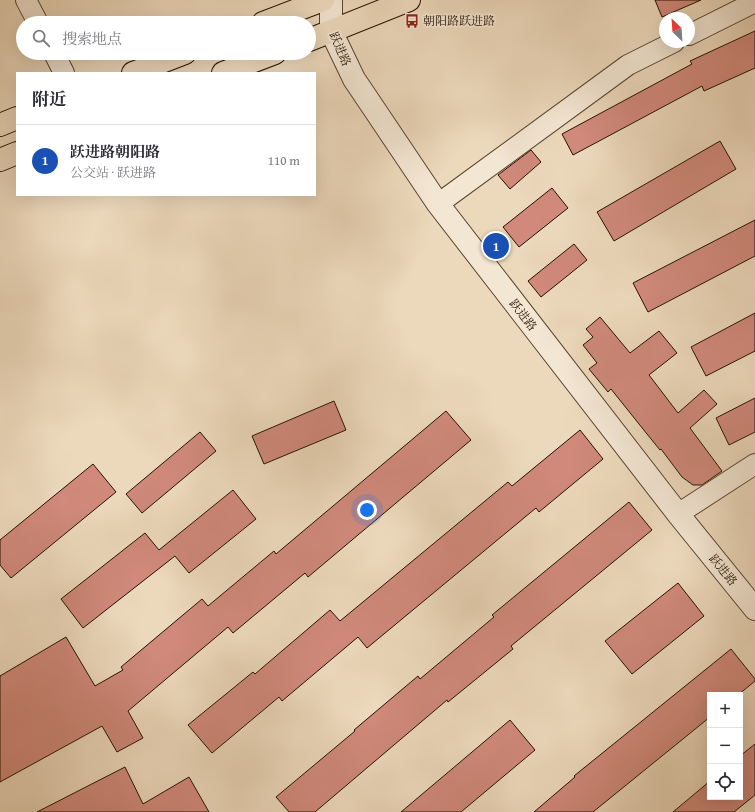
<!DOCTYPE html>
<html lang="zh">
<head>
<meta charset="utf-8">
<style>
	body { margin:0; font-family:"Gentium Book Plus","Noto Serif SC",serif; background:#f7f7f7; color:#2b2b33 }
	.controls { position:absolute; right:12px; bottom:12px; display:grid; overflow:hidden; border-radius:0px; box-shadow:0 4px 16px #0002 }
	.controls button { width:36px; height:36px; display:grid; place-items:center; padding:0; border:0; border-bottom:1px solid #e1e1e2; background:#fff; color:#2b2b33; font:20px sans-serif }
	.compass { position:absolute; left:659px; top:12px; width:36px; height:36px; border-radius:50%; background:#fff; box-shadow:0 4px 16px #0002; rotate:335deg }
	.you { position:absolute; left:367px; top:510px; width:14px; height:14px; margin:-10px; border:3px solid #fff; border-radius:50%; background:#1a73e8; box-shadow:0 0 0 6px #1a73e833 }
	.badge { display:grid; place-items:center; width:26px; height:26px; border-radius:50%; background:#8f2418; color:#fff; font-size:13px; font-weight:700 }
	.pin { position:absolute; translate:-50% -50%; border:2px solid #fff; box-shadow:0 1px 4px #0006 }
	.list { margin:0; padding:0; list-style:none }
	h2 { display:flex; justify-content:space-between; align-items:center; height:52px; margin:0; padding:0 16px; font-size:17px }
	h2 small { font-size:13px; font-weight:400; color:#7c7c81 }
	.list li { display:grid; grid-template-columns:26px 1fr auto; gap:12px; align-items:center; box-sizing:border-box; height:72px; padding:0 16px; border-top:1px solid #e1e1e2 }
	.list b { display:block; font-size:15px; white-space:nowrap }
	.list p { margin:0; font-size:13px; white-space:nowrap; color:#7c7c81 }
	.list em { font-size:13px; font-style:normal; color:#7c7c81 }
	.icon { flex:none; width:22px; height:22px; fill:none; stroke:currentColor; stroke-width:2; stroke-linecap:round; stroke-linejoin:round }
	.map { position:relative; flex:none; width:755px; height:812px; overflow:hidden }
	.search { position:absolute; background:#fff; box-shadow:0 4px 16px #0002; left:16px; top:16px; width:300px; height:44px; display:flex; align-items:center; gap:10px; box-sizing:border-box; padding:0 14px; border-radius:22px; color:#7c7c81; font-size:15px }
	.panel { position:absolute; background:#fff; box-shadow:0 4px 16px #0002; left:16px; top:72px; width:300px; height:124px; border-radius:0px }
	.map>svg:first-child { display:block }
	.building { fill:#d0897b; stroke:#251200 }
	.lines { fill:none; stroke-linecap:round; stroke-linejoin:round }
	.minor-casing { stroke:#57442f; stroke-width:22 }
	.tertiary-casing { stroke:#57442f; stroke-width:24 }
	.primary-casing { stroke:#251200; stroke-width:24 }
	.minor { stroke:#f3e6d3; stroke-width:20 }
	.tertiary { stroke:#f3e6d3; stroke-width:22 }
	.primary { stroke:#ecd8bb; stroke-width:22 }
	.labels { text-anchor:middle; stroke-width:3.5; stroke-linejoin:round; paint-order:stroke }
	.poi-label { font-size:12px; fill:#251200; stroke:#f3e6d3; text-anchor:start }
	.street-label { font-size:12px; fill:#251200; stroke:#f3e6d3 }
</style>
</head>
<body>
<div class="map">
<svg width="755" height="812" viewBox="0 0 755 812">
	<rect width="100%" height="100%" fill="#ecd8bb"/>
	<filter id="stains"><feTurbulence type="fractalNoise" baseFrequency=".005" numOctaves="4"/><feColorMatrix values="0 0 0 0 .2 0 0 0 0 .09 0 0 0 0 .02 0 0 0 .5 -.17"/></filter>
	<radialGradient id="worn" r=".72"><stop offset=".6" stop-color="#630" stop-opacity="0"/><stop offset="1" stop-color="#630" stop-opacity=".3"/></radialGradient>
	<!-- building -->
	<path class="building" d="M655,0H701L662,17Z
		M755,31V68L704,91L702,86L573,155L562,134L692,64L690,61Z
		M720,141L736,169L614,241L597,212Z
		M531,150L541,162L510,189L498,175Z
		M552,188L568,208L519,247L503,227Z
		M755,220V256L648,312L633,283Z
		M574,244L587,260L541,297L528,281Z
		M755,313V351L706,376L691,347Z
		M600,317L630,353L659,331L677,353L649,375L678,413L704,390L717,404L690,428L722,471L702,485H693L682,477L661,449L660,450L647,434L611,389L608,392L589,369L597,363L583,345L593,337L586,329Z
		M755,398V432L729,445L716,418Z
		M334,401L346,430L264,464L252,436Z
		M446,411L471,440L308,577L305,573L233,633L228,627L128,711L143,738L117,752L102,726L0,782V676L66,637L95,686L123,670L121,667L202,599L208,606L274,551L276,554Z
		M580,430L603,459L539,512L536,508L367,648L358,637L282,701L279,697L212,753L188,725L253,672L255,674L330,610L340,621L508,482L512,486Z
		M200,432L216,451L142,513L126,494Z
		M93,464L116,492L11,578L0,565V540Z
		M233,490L256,519L189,573L175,556L83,628L61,599L145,533L159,550Z
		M629,502L652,530L511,646L513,649L448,702L447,700L315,812H289L276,797L355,731L354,730L418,676L420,679L494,617L492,615Z
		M678,583L704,616L632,674L605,641Z
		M731,649L755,679V681L738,695H710V717L593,812H534L575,777L574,776Z
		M510,720L535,750L461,812H401Z
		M755,744V795L734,812H673L710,781V797H740V756Z
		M125,767L143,804L189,777L209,812H37Z"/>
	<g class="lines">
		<defs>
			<path id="minor" d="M26,0L38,23
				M689,35L755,2
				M54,53L64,73
				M438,204L628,65L674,42
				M678,514L755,464"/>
			<path id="tertiary" d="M331,0V31L354,79L438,204L678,514L755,609"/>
			<path id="primary" d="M263,23L323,0
				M309,40L409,0
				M133,73L185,53
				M223,73L275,53
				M0,125L17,118
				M0,160L17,153"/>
		</defs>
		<!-- minor casing -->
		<use href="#minor" class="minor-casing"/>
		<!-- tertiary casing -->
		<use href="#tertiary" class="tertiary-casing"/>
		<!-- primary casing -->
		<use href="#primary" class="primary-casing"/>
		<!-- minor -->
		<use href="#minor" class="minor"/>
		<!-- tertiary -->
		<use href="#tertiary" class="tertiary"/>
		<!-- primary -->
		<use href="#primary" class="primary"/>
	</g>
	<!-- icons -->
	<defs>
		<symbol id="bus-bare" viewBox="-9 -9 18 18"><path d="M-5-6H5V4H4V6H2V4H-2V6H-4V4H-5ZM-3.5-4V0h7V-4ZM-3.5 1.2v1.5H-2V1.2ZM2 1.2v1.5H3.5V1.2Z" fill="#8f2418" stroke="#f3e6d3" stroke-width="2.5" paint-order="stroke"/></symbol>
	</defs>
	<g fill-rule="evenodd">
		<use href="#bus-bare" x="402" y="11" width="20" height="20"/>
	</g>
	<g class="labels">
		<!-- poi labels -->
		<g class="poi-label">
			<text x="423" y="25">朝阳路跃进路</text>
		</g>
		<!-- street labels -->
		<g class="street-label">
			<text transform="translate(340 49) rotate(67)" y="4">跃进路</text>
			<text transform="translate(523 315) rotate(52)" y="4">跃进路</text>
			<text transform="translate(723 570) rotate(51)" y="4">跃进路</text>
		</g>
	</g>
	<rect width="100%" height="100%" filter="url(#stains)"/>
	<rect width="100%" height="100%" fill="url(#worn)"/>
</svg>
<div class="controls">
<button>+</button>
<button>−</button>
<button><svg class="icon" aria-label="locate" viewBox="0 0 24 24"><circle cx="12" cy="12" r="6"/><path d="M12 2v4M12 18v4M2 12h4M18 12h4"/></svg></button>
</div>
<svg class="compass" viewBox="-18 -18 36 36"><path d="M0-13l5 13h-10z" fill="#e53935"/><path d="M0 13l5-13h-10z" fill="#7c7c81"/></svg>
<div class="you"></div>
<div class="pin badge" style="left:496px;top:246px;background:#1a4fb4">1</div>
<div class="search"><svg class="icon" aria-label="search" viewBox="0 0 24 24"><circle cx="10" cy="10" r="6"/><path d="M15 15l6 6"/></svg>搜索地点</div>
<section class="panel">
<h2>附近<small></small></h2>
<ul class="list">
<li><span class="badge" style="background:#1a4fb4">1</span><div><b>跃进路朝阳路</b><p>公交站 · 跃进路</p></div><em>110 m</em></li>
</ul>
</section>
</div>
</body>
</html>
